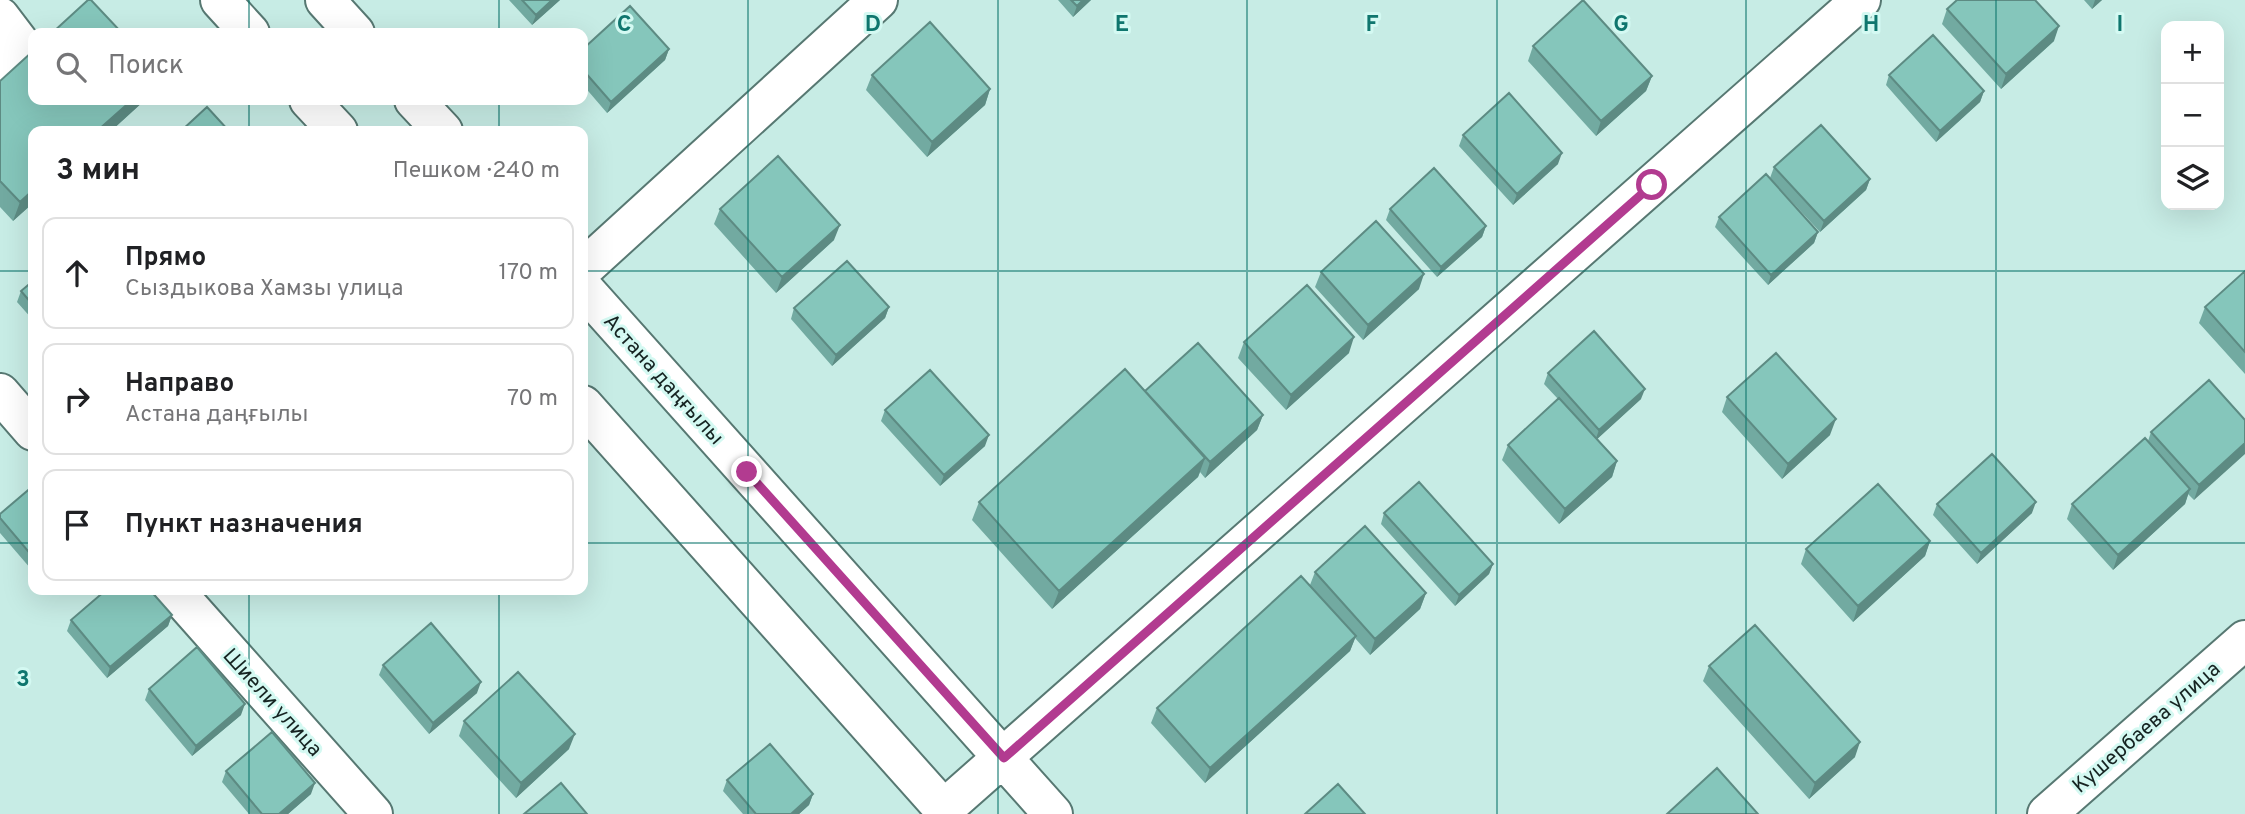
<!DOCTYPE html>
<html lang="ru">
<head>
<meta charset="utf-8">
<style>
	body { margin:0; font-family:Overpass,sans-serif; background:#f2f2f2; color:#202124 }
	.controls { position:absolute; right:21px; top:21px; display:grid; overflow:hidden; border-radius:14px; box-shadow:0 7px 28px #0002 }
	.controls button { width:63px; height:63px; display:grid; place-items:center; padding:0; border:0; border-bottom:2px solid #e0e0e0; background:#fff; color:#202124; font:35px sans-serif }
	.stop { position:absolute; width:21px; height:21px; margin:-16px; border:5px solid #b23b90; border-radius:50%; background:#fff }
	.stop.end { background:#b23b90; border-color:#fff; box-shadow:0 2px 7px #0008 }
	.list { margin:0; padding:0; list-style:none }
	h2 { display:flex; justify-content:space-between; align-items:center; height:91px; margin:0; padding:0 28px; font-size:30px }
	h2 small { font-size:23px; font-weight:400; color:#757577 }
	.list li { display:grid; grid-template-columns:46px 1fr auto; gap:21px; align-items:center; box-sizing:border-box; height:112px; margin:0 14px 14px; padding:0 14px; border:2px solid #e0e0e0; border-radius:14px }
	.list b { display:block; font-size:26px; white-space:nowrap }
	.list p { margin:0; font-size:23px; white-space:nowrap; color:#757577 }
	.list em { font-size:23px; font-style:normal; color:#757577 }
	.icon { flex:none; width:38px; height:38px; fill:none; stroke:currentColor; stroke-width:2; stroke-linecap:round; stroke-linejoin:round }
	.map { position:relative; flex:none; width:2245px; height:814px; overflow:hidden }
	.search { position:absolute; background:#fff; box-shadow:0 7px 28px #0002; left:28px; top:28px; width:560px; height:77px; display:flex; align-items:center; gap:18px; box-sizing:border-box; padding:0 24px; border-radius:14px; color:#757577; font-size:26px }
	.panel { position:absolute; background:#fff; box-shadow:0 7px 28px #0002; left:28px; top:126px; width:560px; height:469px; border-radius:14px }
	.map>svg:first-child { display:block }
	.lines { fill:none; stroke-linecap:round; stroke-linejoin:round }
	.minor-casing { stroke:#577872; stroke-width:42 }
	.minor { stroke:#fff; stroke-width:38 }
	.wall { fill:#72aaa1 }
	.shaded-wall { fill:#5d8b83 }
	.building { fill:#85c6bb; stroke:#5d8b83; stroke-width:2 }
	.route { stroke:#b23b90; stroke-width:9 }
	.grid { fill:none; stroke:#0f766e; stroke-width:2; stroke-opacity:0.55 }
	.labels { text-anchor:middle; stroke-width:6; stroke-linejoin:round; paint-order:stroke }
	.street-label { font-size:21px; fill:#162422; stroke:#d4f9f2 }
	.grid-label { font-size:23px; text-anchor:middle; font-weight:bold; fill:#0f766e; stroke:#d4f9f2; stroke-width:6; stroke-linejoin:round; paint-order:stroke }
</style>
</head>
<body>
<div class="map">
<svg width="2245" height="814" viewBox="0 0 2245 814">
	<rect width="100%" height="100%" fill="#c7ece5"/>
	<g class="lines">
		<defs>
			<path id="minor" d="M220,0L250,33
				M325,0L355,33
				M0,17L19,42L5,77L0,81
				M309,100L338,131
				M414,100L443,131
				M583,269L878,0
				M583,288L1053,814
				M0,393L33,431
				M583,405L948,814
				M174,590L373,814
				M944,809L1861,0
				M2047,814L2245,640"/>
		</defs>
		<!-- minor casing -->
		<use href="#minor" class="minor-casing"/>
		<!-- minor -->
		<use href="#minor" class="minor"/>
	</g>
	<!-- wall -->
	<path class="wall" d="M509,0H560L532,25Z
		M1058,0H1091L1073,17Z
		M2084,0H2102L2092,9Z
		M1947,9L2054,41L2001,89L1942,24Z
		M1533,46L1652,76L1646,91L1596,136L1528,61Z
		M583,49H669L665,60L607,113L583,85Z
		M872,75L990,89L985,105L927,157L866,90Z
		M1889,75L1984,91L1980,102L1936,142L1886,85Z
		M0,81L145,100L111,131H33V203L13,221L0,207Z
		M1463,135L1558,164L1513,205L1459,146Z
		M1774,167L1870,179L1866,190L1820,232L1770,178Z
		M720,209L834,240L776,293L714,224Z
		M1390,209L1486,226L1482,237L1437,277L1386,220Z
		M1719,217L1818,232L1814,243L1768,285L1715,227Z
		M2245,271V374L2199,323L2205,307Z
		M1321,272L1419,289L1363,340L1315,287Z
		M33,281V320L17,302L21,291Z
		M889,307L885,318L832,366L791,319L794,308Z
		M1244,342L1349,353L1286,410L1238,358Z
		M1548,373L1641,399L1597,439L1617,461L1612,477L1559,524L1502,460L1508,445L1558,399L1544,384Z
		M1145,391L1263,415L1257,430L1205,478L1200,472L1198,477L1052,609L972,520L979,502Z
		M1727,397L1830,435L1782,479L1722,412Z
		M885,410L985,446L940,486L881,421Z
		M2245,420L2194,500L2188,494L2185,504L2113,570L2067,519L2072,504L2148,441L2151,432Z
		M33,486V567L31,569L0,533V514Z
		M1937,504L2032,513L1977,564L1933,515Z
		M1384,513L1493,564L1489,574L1455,606L1381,524Z
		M1930,541L1925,556L1853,622L1801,564L1806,549Z
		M1315,572L1426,593L1420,609L1370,655L1355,638L1350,651L1205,783L1151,723L1157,708L1310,585Z
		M172,615L168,626L107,678L67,631L71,620Z
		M383,665L477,693L429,734L379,675Z
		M1709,666L1855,757L1809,799L1703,681Z
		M149,689L241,715L192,756L145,700Z
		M464,721L569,749L516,798L459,736Z
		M226,771L311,794L288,814H249L222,782Z
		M727,780L813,794L809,805L799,814H743L723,791Z"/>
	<!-- shaded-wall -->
	<path class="shaded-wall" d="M552,0H560L532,25L536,15Z
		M1083,0H1091L1073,17L1077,6Z
		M2095,0H2102L2092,9Z
		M2059,26L2054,41L2001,89L2006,74Z
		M669,49L665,60L607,113L611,102Z
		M1652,76L1646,91L1596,136L1601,121Z
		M990,89L985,105L927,157L932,142Z
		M1984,91L1980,102L1936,142L1940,131Z
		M132,100H145L111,131H97Z
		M1562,153L1558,164L1513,205L1517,194Z
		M1870,179L1866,190L1820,232L1824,221Z
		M33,190V203L13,221L20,202Z
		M840,225L834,240L776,293L782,277Z
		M1486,226L1482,237L1437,277L1441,267Z
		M1818,232L1814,243L1768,285L1771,275Z
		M1424,274L1419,289L1363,340L1368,325Z
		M889,307L885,318L832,366L836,355Z
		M1354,337L1349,353L1286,410L1291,395Z
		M1645,389L1641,399L1595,441L1599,430Z
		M1263,415L1257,430L1205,478L1210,462Z
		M1836,419L1830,435L1782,479L1788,464Z
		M989,435L985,446L940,486L944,475Z
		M2245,443V454L2194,500L2199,485Z
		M1205,458L1198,477L1052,609L1059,591Z
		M1617,461L1612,477L1559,524L1565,509Z
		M2190,489L2185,504L2113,570L2118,555Z
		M2036,502L2032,513L1977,564L1981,553Z
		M1930,541L1925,556L1853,622L1858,606Z
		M1493,564L1489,574L1455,606L1459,595Z
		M1426,593L1420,609L1370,655L1375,639Z
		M172,615L168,626L107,678L110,667Z
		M1356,636L1350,651L1205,783L1210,768Z
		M481,682L477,693L429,734L433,723Z
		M245,704L241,715L192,756L196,746Z
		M575,734L569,749L516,798L521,783Z
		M1860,742L1855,757L1809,799L1815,783Z
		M315,783L311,794L288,814H279Z
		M813,794L809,805L799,814H791Z"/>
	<!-- building -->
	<path class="building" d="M88,0H91L122,33H52Z
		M522,0H552L536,15Z
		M1071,0H1083L1077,6Z
		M1583,0L1652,76L1601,121L1533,46Z
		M1957,0H2035L2059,26L2006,74L1947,9Z
		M630,6L669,49L611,102L583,70V49Z
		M930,22L990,89L932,142L872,75Z
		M1933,35L1984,91L1940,131L1889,75Z
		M33,51V100H132L97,131H33V190L20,202L0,181V81Z
		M1509,93L1562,153L1517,194L1463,135Z
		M207,107L229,131H181Z
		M1821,125L1870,179L1824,221L1774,167Z
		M778,156L840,225L782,277L720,209Z
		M1434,168L1486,226L1441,267L1390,209Z
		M1766,174L1818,232L1771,275L1719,217Z
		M1376,221L1424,274L1368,325L1321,272Z
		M847,261L889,307L836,355L794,308Z
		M2245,271V352L2205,307Z
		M33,281V305L21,291Z
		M1307,285L1354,337L1291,395L1244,342Z
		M1594,331L1645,389L1599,430L1548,373Z
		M1198,343L1263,415L1210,462L1145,391Z
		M1776,353L1836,419L1788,464L1727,397Z
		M1125,369L1205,458L1059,591L979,502Z
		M930,370L989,435L944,475L885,410Z
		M2209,380L2245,420V443L2199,485L2151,432Z
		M1559,398L1617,461L1565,509L1508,445Z
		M2145,438L2190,489L2118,555L2072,504Z
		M1992,454L2036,502L1981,553L1937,504Z
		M1419,482L1493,564L1459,595L1384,513Z
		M1878,484L1930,541L1858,606L1806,549Z
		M33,486V557L0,518V514Z
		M1365,526L1426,593L1375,639L1315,572Z
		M1301,576L1356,636L1210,768L1157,708Z
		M106,590H150L172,615L110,667L71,620Z
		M431,623L481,682L433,723L383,665Z
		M1755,625L1860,742L1815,783L1709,666Z
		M197,647L245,704L196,746L149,689Z
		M518,672L575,734L521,783L464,721Z
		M272,732L315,783L279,814H262L226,771Z
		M770,744L813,794L791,814H756L727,780Z
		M1717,768L1758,814H1667Z
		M561,783L587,814H524Z
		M1338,784L1365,814H1305Z"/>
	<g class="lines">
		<!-- route -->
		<path class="route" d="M747,472L1004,758L1652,185"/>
	</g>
	<!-- grid -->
	<path class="grid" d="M249,0V33M499,0V33M748,0V814M998,0V814M1247,0V814M1497,0V814M1746,0V814M1996,0V814M249,100V131M499,100V131M0,271H33M583,271H2245M0,543H33M583,543H2245M249,590V814M499,590V814"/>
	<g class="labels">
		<!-- street labels -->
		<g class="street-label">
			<text transform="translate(664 379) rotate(48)" y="7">Астана даңғылы</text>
			<text transform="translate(273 702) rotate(48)" y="7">Шиели улица</text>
			<text transform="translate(2146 727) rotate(-41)" y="7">Кушербаева улица</text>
		</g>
	</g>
	<g class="grid-label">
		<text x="624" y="31">C</text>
		<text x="873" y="31">D</text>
		<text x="1122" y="31">E</text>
		<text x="1372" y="31">F</text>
		<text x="1621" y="31">G</text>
		<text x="1871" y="31">H</text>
		<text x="2120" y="31">I</text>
		<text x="23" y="686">3</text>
	</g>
</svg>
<div class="controls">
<button>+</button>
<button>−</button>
<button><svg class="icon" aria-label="layers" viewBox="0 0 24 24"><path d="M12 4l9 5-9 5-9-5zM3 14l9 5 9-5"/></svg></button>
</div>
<div class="stop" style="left:1652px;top:185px"></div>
<div class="stop end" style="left:747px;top:472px"></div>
<div class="search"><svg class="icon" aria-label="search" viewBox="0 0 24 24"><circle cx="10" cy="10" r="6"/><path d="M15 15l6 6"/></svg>Поиск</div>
<section class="panel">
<h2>3 мин<small>Пешком · 240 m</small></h2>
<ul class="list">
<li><svg class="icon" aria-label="ahead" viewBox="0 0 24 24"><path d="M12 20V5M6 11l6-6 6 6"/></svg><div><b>Прямо</b><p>Сыздыкова Хамзы улица</p></div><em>170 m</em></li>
<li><svg class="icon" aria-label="right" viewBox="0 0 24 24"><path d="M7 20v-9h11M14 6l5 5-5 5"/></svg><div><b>Направо</b><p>Астана даңғылы</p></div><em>70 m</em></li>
<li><svg class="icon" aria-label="arrive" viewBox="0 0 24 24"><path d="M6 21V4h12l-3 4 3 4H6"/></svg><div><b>Пункт назначения</b></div></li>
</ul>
</section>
</div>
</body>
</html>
